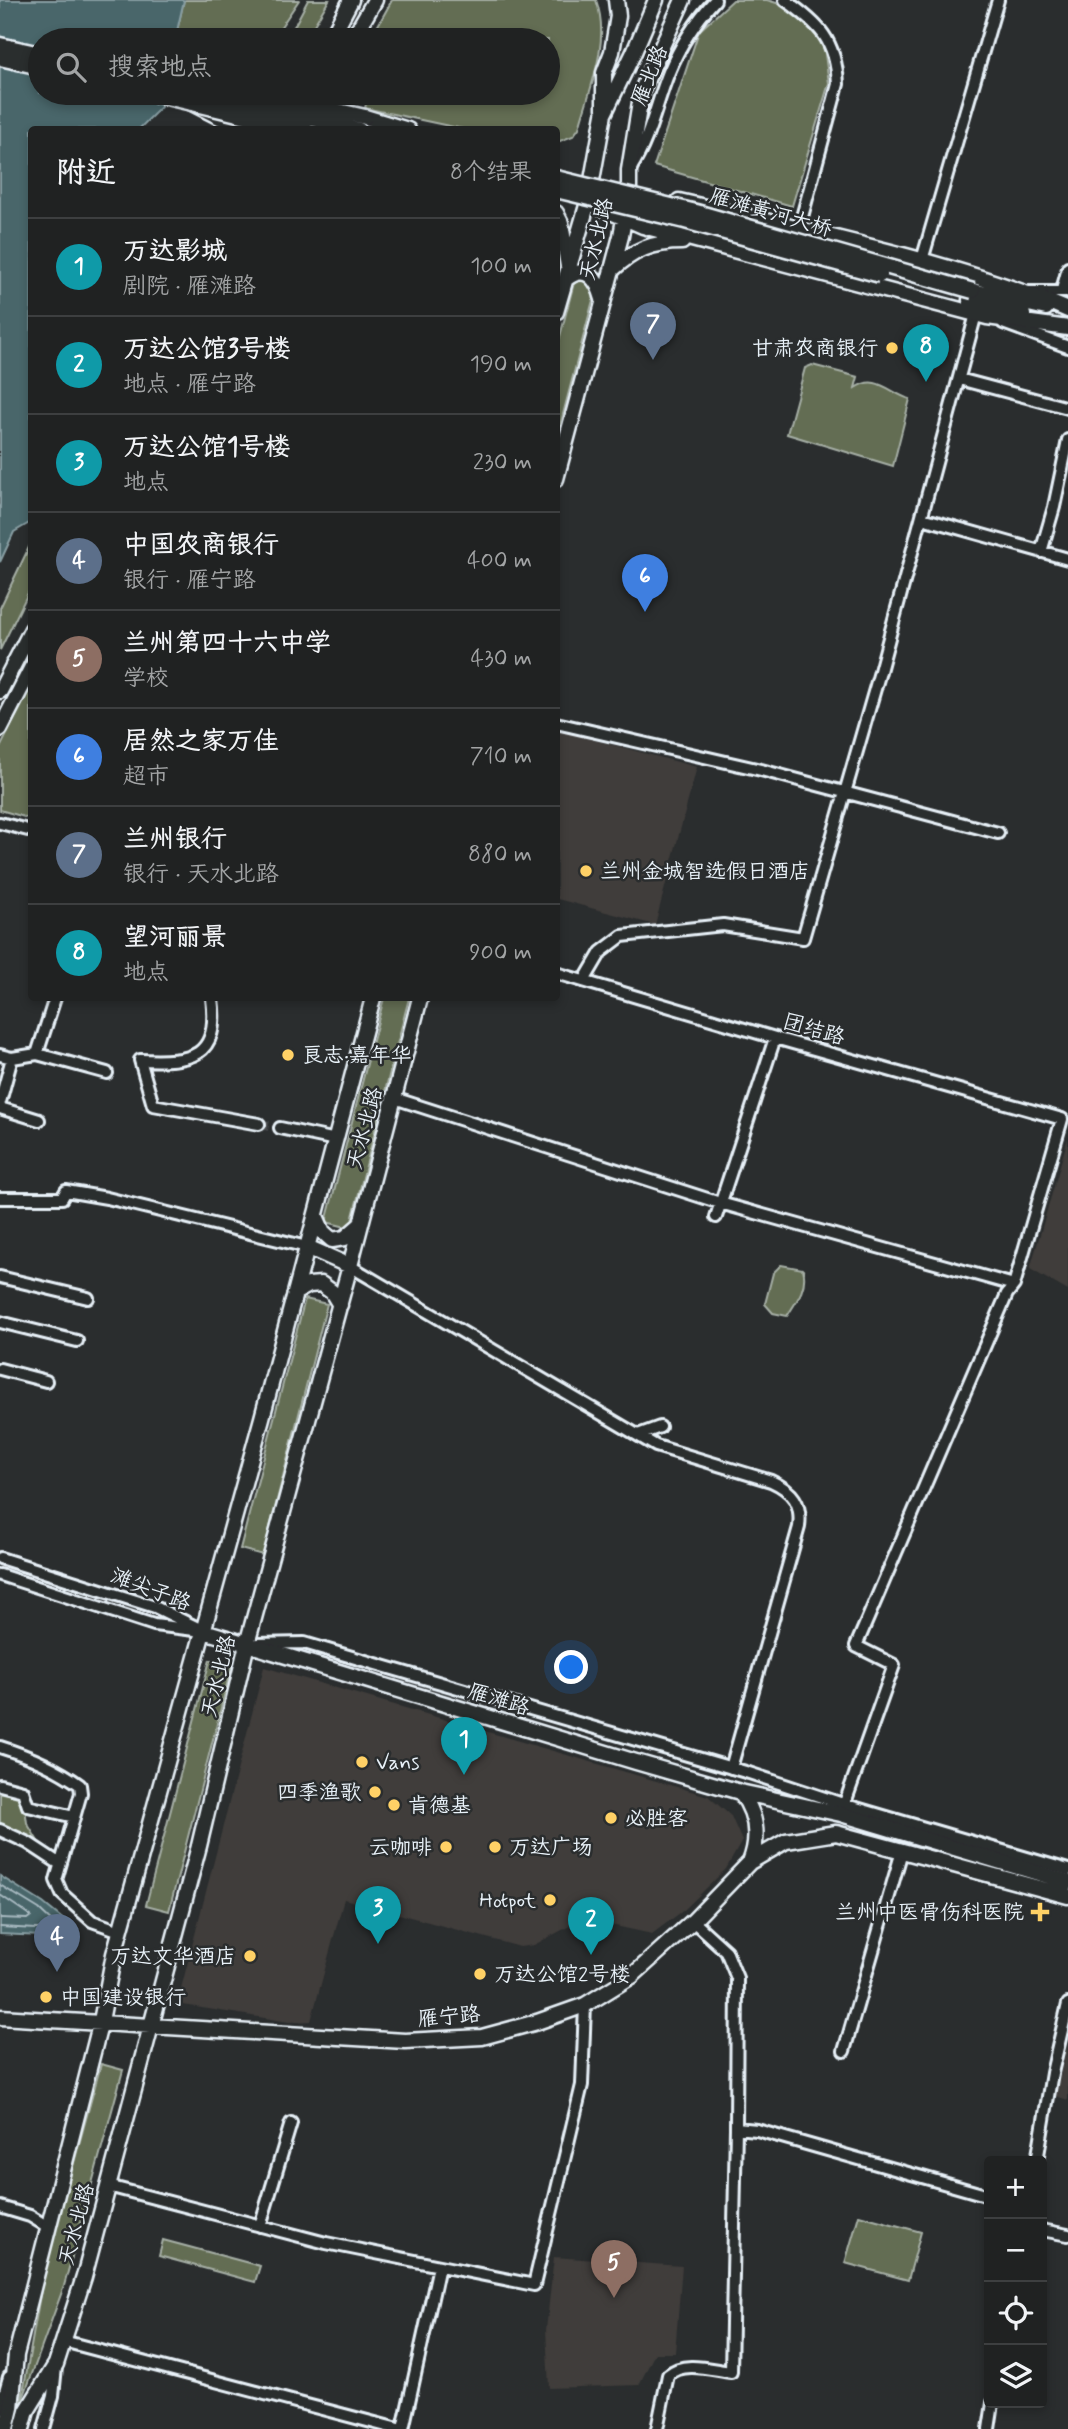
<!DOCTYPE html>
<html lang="zh">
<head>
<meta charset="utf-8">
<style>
	body { margin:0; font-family:Mynerve,"LXGW WenKai TC",sans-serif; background:#282a2a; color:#f1f3f6 }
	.controls { position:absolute; right:21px; bottom:21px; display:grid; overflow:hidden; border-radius:7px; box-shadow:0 4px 10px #0003 }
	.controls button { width:63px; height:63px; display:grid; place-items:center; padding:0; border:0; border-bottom:2px solid #3d3f40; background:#202222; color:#f1f3f6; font:35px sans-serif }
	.you { position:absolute; left:572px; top:1668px; width:24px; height:24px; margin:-18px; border:5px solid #fff; border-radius:50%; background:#1a73e8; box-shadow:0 0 0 10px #1a73e833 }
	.badge { display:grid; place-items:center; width:46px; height:46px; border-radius:50%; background:#ffd166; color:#fff; font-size:23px; font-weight:700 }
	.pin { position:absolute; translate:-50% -58px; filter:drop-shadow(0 2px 4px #0008) }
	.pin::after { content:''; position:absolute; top:37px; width:24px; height:21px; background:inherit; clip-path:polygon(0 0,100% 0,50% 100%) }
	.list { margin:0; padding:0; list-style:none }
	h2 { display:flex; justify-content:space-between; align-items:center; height:91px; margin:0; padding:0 28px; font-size:30px }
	h2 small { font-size:23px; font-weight:400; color:#a2a4a5 }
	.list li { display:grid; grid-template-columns:46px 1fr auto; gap:21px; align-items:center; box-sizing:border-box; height:98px; padding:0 28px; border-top:2px solid #3d3f40 }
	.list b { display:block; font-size:26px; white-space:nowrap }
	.list p { margin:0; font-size:23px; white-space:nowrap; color:#a2a4a5 }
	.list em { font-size:23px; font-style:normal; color:#a2a4a5 }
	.icon { flex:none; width:38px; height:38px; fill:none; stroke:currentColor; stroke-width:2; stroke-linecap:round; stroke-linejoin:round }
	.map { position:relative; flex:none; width:1068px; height:2429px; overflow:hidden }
	.search { position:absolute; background:#202222; box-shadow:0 4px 10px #0003; left:28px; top:28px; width:532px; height:77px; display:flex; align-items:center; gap:18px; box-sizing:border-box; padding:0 24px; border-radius:38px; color:#a2a4a5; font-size:26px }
	.panel { position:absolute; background:#202222; box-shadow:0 4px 10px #0003; left:28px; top:126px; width:532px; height:875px; border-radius:7px }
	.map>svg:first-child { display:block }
	.built { fill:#3f3c3a }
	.green { fill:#646d53; stroke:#a6afa6; stroke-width:2 }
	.water { fill:#48666b; stroke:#889ea3; stroke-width:2 }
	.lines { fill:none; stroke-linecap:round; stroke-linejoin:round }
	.shore { stroke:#a8b9c0; stroke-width:2 }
	.minor-tunnel { stroke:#464a4c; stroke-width:10; stroke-dasharray:10 5; stroke-linecap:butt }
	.minor-casing { stroke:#e8f1f8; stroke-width:16 }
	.major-casing { stroke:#e8f1f8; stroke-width:19 }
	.minor { stroke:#2a2d2e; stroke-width:10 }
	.major { stroke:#2a2d2e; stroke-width:14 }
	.major-bridge-casing { stroke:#e8f1f8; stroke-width:19; stroke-linecap:butt }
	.major-bridge { stroke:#2a2d2e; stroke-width:14 }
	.poi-dot { fill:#ffd166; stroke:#2a2d2e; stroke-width:2.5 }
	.labels { text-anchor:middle; stroke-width:5; stroke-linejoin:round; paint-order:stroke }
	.street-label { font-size:21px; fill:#e8f1f8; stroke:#2a2d2e }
	.poi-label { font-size:21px; fill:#e8f1f8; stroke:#2a2d2e; text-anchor:start }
</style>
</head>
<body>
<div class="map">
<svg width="1068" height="2429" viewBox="0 0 1068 2429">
	<rect width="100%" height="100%" fill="#2a2d2e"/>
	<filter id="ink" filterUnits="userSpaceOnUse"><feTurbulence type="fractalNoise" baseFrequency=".0143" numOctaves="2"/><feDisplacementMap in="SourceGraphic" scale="14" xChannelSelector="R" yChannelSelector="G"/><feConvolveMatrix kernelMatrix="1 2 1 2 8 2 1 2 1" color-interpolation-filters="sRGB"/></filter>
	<g filter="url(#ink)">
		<!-- built -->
		<path class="built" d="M556,730L697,767L655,925L557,899Z
			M1068,1138V1291L1030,1269Z
			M264,1667L708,1796L731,1816L742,1841L726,1869L684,1910L652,1934L583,1919L534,1945L520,1947L344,1899L311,2021L289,2022L177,2004Z
			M1068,2044V2100L1055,2096Z
			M554,2257L682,2266L675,2353H655L639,2385L549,2388L546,2330Z"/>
		<!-- green -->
		<path class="green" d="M184,0H299L272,40H175Z
			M308,0H329L305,40H287Z
			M392,0H596C611,41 590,87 579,128L573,136L557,142L556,130L463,129L365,108L367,100L344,93H548V40H370Z
			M733,0H767L783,5L809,22L824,47L829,83L792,206L654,166L699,31Z
			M576,275L598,281L557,437V348Z
			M812,365L858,377L855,388C877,373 889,393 910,399L893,466L787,434L805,368Z
			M31,543V587L0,650V608Z
			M31,687V819L0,810V748Z
			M384,998H409L350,1228L326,1222Z
			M781,1265L803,1269C808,1287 797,1301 787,1316L773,1313L765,1304L773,1273Z
			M305,1299L327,1304L263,1555L240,1549Z
			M210,1660L232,1665L169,1911L146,1905Z
			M0,1787L23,1796L22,1806L25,1808L27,1823L39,1843L0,1823Z
			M101,2064L123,2070L64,2286L21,2404L44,2272Z
			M859,2215L921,2232L908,2280L845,2263Z
			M163,2240L260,2266L255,2282L159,2256Z"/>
		<!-- water -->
		<path class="water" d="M0,0H184L175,40H40V93H164L161,107L139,129L32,130L31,522L14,532L0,562Z
			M0,1876L43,1903L65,1921L63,1937L0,1934Z"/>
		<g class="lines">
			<!-- shore -->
			<path class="shore" d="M0,1885L39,1909L57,1926L54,1930L0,1927
				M0,1895L31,1916L27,1919L0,1918"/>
			<!-- minor-tunnel -->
			<path class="minor-tunnel" d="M259,1124L280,1128"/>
			<defs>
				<path id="minor" d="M785,0C819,24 836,40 838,84L799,228
					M631,168C650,139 656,104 669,72C680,45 695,22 715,0
					M922,260L998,0
					M1062,290L1068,268
					M1029,292H1068
					M1003,323L1068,347
					M959,379L1068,408
					M922,518L1068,559
					M1041,552L1054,507L1068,440
					M556,723L761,770L998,833
					M0,823L32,831
					M556,973L775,1038L1062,1119L1014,1285L1007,1294L856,1646L894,1665L841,1814
					M584,981L601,952L622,936L723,925L803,938L879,675L976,314
					M212,998C220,1059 191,1062 140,1060L153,1105L259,1124
					M37,1054L107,1073
					M0,1055L12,1058L37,1054L55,998
					M394,1098L720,1203L1014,1285
					M0,1102L12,1058
					M0,1108L39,1120
					M280,1128L336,1140
					M0,1198H62L66,1191L107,1198L307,1247
					M716,1217L775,1038
					M350,1266L656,1446L771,1481C793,1491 802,1503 799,1527L731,1768
					M0,1277L88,1298
					M0,1322L77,1341
					M0,1369L46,1381
					M638,1435L660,1427
					M0,1558L155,1607L204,1631
					M0,1575L154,1625L195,1630
					M257,1644L304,1643L749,1773L846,1805L1068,1870
					M0,1747C29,1756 55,1767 80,1785L81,1793L56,1880L62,1894L92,1921L120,1931
					M0,1785L23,1791L28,1806L74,1817
					M0,1830L28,1843L60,1864
					M693,1921L726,1951L737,1978L736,2128
					M844,2051L902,1851
					M1037,2161L1052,2073L1068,2004
					M108,2186L326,2243L534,2285L582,2085L585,2005
					M0,2207L30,2216L48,2227
					M260,2226L291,2123
					M1042,2230L1068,2235
					M63,2341L398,2429
					M0,2409L9,2377
					M44,2429L53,2396L56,2367
					M403,2429L439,2266
					M657,2429L668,2375C684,2360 712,2370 731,2372L736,2128L757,2130L989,2196
					M989,2429L993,2403"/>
				<path id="major" d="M330,40L351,0
					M352,40L375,0
					M0,45L40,54
					M0,58L40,67
					M149,93L192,103L245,130
					M604,109V73L612,52L618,16L616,0
					M314,116L326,93
					M365,117L408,130
					M679,201C750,217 821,234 891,252C952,268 1010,285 1068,310
					M593,204L643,226L703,242L987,317L1068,328
					M556,213L561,223L568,266
					M612,270C633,250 653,242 682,242
					M566,279C587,262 598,281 603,299
					M973,291L1046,308
					M970,300L1023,315
					M556,312L588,202L604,114L634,52L656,0
					M556,479L621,236L629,190V170L642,90L683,0
					M0,691L32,629
					M0,729L32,667
					M316,1216L323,1232L332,1240L345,1238L360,1225
					M307,1247L350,1266
					M296,1292L309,1285L321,1284L332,1292L340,1305
					M204,1631L636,1762L740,1792L841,1814L1068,1882
					M740,1792C756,1813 760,1837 750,1862
					M0,2017L405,2041L482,2037L537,2022L585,2005L632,1976L693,1921L750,1862L786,1841L836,1833L1068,1896
					M6,2429L11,2408L16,2355L101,2021L114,1954L262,1418L373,998
					M22,2429L27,2411L56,2364L84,2277L199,1846L247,1644L350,1266L420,998"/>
			</defs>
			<!-- minor casing -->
			<use href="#minor" class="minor-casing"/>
			<!-- major casing -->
			<use href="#major" class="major-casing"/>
			<!-- minor -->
			<use href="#minor" class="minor"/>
			<!-- major -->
			<use href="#major" class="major"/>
			<defs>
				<path id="major-bridge" d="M206,93L359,130
					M260,93L365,117
					M192,103L305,130
					M556,178L696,212L973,291
					M556,190L685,221L880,275"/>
			</defs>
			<!-- major-bridge casing -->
			<use href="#major-bridge" class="major-bridge-casing"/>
			<!-- major-bridge -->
			<use href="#major-bridge" class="major-bridge"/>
		</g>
	</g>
	<!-- markers -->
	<g class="poi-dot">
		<circle cx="892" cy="348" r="7"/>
		<circle cx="586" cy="871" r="7"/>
		<circle cx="288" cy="1055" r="7"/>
		<circle cx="362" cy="1762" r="7"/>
		<circle cx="375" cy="1792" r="7"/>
		<circle cx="394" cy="1805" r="7"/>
		<circle cx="611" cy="1818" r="7"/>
		<circle cx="446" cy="1847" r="7"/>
		<circle cx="495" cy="1847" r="7"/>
		<circle cx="550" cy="1900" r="7"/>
		<path d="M1036.5 1901.5h7v7h7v7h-7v7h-7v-7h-7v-7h7z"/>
		<circle cx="250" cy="1956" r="7"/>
		<circle cx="480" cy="1974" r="7"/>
		<circle cx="46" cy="1997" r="7"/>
	</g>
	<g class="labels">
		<!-- street labels -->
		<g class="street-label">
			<text transform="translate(649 75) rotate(-68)" y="7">雁北路</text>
			<text transform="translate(771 212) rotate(16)" y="7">雁滩黄河大桥</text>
			<text transform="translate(596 239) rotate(-77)" y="7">天水北路</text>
			<text transform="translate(814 1029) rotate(16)" y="7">团结路</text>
			<text transform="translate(364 1128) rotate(-75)" y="7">天水北路</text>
			<text transform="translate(151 1589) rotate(21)" y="7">滩尖子路</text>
			<text transform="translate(218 1676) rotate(-76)" y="7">天水北路</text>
			<text transform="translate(499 1699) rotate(17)" y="7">雁滩路</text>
			<text transform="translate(449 2016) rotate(-5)" y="7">雁宁路</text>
			<text transform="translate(76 2224) rotate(-75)" y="7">天水北路</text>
		</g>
		<!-- poi labels -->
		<g class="poi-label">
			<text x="878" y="355" text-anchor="end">甘肃农商银行</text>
			<text x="600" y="878">兰州金城智选假日酒店</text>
			<text x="302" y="1062">良志·嘉年华</text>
			<text x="376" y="1769">Vans</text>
			<text x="361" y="1799" text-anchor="end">四季渔歌</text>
			<text x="408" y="1812">肯德基</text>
			<text x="625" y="1825">必胜客</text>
			<text x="432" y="1854" text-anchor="end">云咖啡</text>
			<text x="509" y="1854">万达广场</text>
			<text x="536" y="1907" text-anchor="end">Hotpot</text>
			<text x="1024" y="1919" text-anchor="end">兰州中医骨伤科医院</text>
			<text x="236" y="1963" text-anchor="end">万达文华酒店</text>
			<text x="494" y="1981">万达公馆2号楼</text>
			<text x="60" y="2004">中国建设银行</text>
		</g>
	</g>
</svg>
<div class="controls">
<button>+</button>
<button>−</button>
<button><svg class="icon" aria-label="locate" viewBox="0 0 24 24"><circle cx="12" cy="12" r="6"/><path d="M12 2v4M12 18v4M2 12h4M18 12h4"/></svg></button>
<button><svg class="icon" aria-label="layers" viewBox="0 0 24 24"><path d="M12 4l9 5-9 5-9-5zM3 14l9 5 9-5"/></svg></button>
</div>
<div class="you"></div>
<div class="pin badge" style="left:464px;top:1775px;background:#0f9aa8">1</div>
<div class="pin badge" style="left:591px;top:1955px;background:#0f9aa8">2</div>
<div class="pin badge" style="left:378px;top:1944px;background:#0f9aa8">3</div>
<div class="pin badge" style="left:57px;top:1972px;background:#5c6f8a">4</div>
<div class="pin badge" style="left:614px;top:2298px;background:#8d6e63">5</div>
<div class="pin badge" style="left:645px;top:612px;background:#3f7fe0">6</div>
<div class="pin badge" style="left:653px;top:360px;background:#5c6f8a">7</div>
<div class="pin badge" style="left:926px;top:382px;background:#0f9aa8">8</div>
<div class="search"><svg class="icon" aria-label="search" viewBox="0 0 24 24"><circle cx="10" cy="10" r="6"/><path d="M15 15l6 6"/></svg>搜索地点</div>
<section class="panel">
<h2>附近<small>8个结果</small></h2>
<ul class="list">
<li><span class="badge" style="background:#0f9aa8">1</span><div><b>万达影城</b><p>剧院 · 雁滩路</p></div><em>100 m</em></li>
<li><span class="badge" style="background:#0f9aa8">2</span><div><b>万达公馆3号楼</b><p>地点 · 雁宁路</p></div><em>190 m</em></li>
<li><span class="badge" style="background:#0f9aa8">3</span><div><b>万达公馆1号楼</b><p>地点</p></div><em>230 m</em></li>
<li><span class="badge" style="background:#5c6f8a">4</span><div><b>中国农商银行</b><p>银行 · 雁宁路</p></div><em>400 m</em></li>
<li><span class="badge" style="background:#8d6e63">5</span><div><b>兰州第四十六中学</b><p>学校</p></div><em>430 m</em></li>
<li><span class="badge" style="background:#3f7fe0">6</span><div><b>居然之家万佳</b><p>超市</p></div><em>710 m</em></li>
<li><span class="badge" style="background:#5c6f8a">7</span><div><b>兰州银行</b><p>银行 · 天水北路</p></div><em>880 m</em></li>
<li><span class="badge" style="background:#0f9aa8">8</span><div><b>望河丽景</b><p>地点</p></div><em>900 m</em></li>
</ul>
</section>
</div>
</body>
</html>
